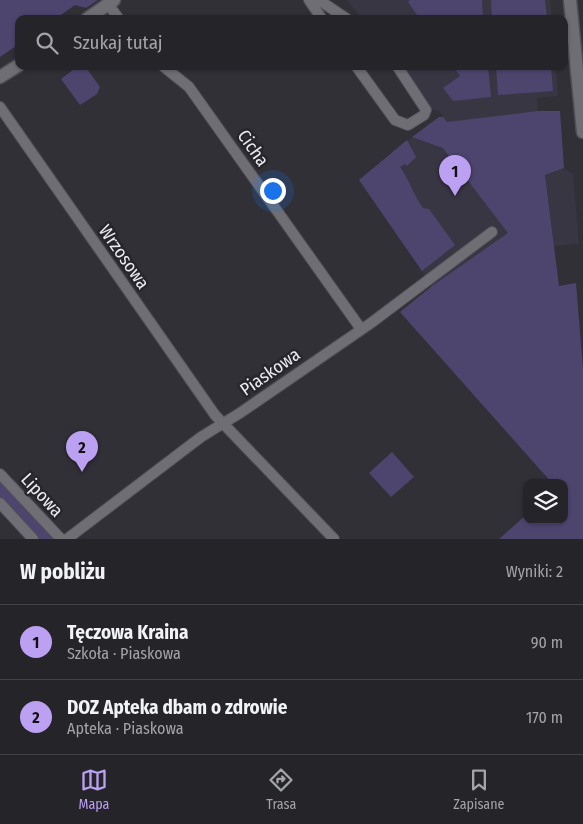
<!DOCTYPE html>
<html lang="pl">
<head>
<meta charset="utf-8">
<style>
	body { margin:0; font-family:"Fira Sans Condensed",sans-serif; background:#313034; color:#f1f3f6 }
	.controls { position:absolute; right:15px; bottom:15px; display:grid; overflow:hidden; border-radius:10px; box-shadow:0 1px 4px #0004 }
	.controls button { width:45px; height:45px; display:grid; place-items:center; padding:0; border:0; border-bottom:1px solid #424145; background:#252428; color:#f1f3f6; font:25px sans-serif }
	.you { position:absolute; left:272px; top:190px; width:18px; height:18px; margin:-12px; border:4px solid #fff; border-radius:50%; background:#1a73e8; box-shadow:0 0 0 8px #1a73e833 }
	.badge { display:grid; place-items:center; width:32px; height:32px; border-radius:50%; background:#bca0f2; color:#111; font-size:16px; font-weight:700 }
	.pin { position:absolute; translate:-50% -41px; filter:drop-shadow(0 1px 2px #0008) }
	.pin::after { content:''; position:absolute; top:26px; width:18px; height:15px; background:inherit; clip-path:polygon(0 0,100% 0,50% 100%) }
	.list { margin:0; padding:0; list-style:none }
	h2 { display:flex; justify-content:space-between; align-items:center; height:65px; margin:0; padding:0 20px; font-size:21px }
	h2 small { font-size:16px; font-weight:400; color:#a3a4a8 }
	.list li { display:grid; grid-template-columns:32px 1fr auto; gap:15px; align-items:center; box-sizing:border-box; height:75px; padding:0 20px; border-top:1px solid #424145 }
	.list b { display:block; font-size:19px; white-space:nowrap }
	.list p { margin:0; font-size:16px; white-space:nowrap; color:#a3a4a8 }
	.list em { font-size:16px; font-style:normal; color:#a3a4a8 }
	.icon { flex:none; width:28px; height:28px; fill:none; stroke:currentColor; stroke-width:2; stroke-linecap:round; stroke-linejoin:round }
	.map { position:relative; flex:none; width:583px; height:539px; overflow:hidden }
	.search { position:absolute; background:#252428; box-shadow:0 1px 4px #0004; left:15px; right:15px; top:15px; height:55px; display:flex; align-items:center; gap:12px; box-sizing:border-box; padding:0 18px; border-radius:10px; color:#a3a4a8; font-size:19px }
	.sheet { height:215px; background:#252428 }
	nav { display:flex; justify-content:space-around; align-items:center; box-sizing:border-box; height:70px; border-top:1px solid #424145; background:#252428; font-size:14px; color:#a3a4a8 }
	nav a { display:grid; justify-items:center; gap:2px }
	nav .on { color:#bca0f2 }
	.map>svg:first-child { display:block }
	.built { fill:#383643 }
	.green { fill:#4e456f }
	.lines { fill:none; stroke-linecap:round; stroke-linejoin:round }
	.minor-casing { stroke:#504f55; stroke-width:12 }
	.tertiary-casing { stroke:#504f55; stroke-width:15 }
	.minor { stroke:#6f6e75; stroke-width:10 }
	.tertiary { stroke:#6f6e75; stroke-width:12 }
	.labels { text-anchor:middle; stroke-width:5; stroke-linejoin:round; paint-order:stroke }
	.street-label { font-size:18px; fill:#ececf0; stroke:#27262c }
</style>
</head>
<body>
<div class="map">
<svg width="583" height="539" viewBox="0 0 583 539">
	<rect width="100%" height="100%" fill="#313036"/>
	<!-- built -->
	<path class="built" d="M347,0H550L552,19H362Z
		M399,66H556L558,96L537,98L538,111L534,112L541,211L432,286L359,180L410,139L443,116L439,111L432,109Z
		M564,168L573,174L579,244L554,246L545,175Z"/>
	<!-- green -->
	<path class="green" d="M0,0H98L86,8L75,5L55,19H19V44L0,57Z
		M410,0H482L483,19H420L408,2Z
		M491,0H545L547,19H492Z
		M78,66H85L100,87L97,94L80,105L61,79Z
		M453,66H488L491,97L453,101L443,88L460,76Z
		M496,66H551L553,91L498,95Z
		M538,111H560L564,168L545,175L559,286L576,283L583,369V539H499L527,514V520H564V483H552L400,312L432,286L508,233L443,148L412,137L439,117H443L447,122Z
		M407,140L416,157L407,166L405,164L400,167C410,181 413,194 423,208L429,209L455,245L422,271L359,180Z
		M392,452L414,477L391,497L369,473Z
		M0,481L54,538V539H38L0,498Z"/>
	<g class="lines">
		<defs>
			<path id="minor" d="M309,0L322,19
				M319,0L347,19
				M108,4L119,19
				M163,66L189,87L361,329
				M356,66L395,120L408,125L424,115L426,110L397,66
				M0,107L215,415L334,539
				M0,474L61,539
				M0,503L33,539
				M67,539L201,437L240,413L371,323L492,232"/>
			<path id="tertiary" d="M570,0L583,132
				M87,19L114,0
				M0,77L19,65"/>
		</defs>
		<!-- minor casing -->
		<use href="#minor" class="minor-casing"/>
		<!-- tertiary casing -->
		<use href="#tertiary" class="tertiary-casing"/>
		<!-- minor -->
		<use href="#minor" class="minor"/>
		<!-- tertiary -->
		<use href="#tertiary" class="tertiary"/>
	</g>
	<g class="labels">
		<!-- street labels -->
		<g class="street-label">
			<text transform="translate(253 148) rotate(55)" y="6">Cicha</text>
			<text transform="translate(124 257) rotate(55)" y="6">Wrzosowa</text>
			<text transform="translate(270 372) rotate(-35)" y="6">Piaskowa</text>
			<text transform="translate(42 495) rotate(47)" y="6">Lipowa</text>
		</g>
	</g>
</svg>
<div class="controls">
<button><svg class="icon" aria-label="layers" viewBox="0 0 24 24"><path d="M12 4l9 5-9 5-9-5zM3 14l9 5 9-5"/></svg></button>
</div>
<div class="you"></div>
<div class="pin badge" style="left:455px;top:196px">1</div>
<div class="pin badge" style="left:82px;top:472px">2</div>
<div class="search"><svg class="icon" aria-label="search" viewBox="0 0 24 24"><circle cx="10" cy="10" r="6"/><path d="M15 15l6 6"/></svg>Szukaj tutaj</div>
</div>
<section class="sheet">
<h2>W pobliżu<small>Wyniki: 2</small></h2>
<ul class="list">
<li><span class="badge">1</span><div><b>Tęczowa Kraina</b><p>Szkoła · Piaskowa</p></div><em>90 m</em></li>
<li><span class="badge">2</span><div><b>DOZ Apteka dbam o zdrowie</b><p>Apteka · Piaskowa</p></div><em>170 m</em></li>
</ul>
</section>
<nav>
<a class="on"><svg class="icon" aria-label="map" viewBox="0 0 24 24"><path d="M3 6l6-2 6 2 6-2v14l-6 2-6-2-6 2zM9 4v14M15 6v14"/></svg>Mapa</a>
<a><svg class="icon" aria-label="directions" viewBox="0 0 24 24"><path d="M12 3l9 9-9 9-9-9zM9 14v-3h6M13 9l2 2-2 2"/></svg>Trasa</a>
<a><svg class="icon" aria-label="saved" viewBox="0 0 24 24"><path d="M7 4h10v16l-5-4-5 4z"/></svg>Zapisane</a>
</nav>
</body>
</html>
